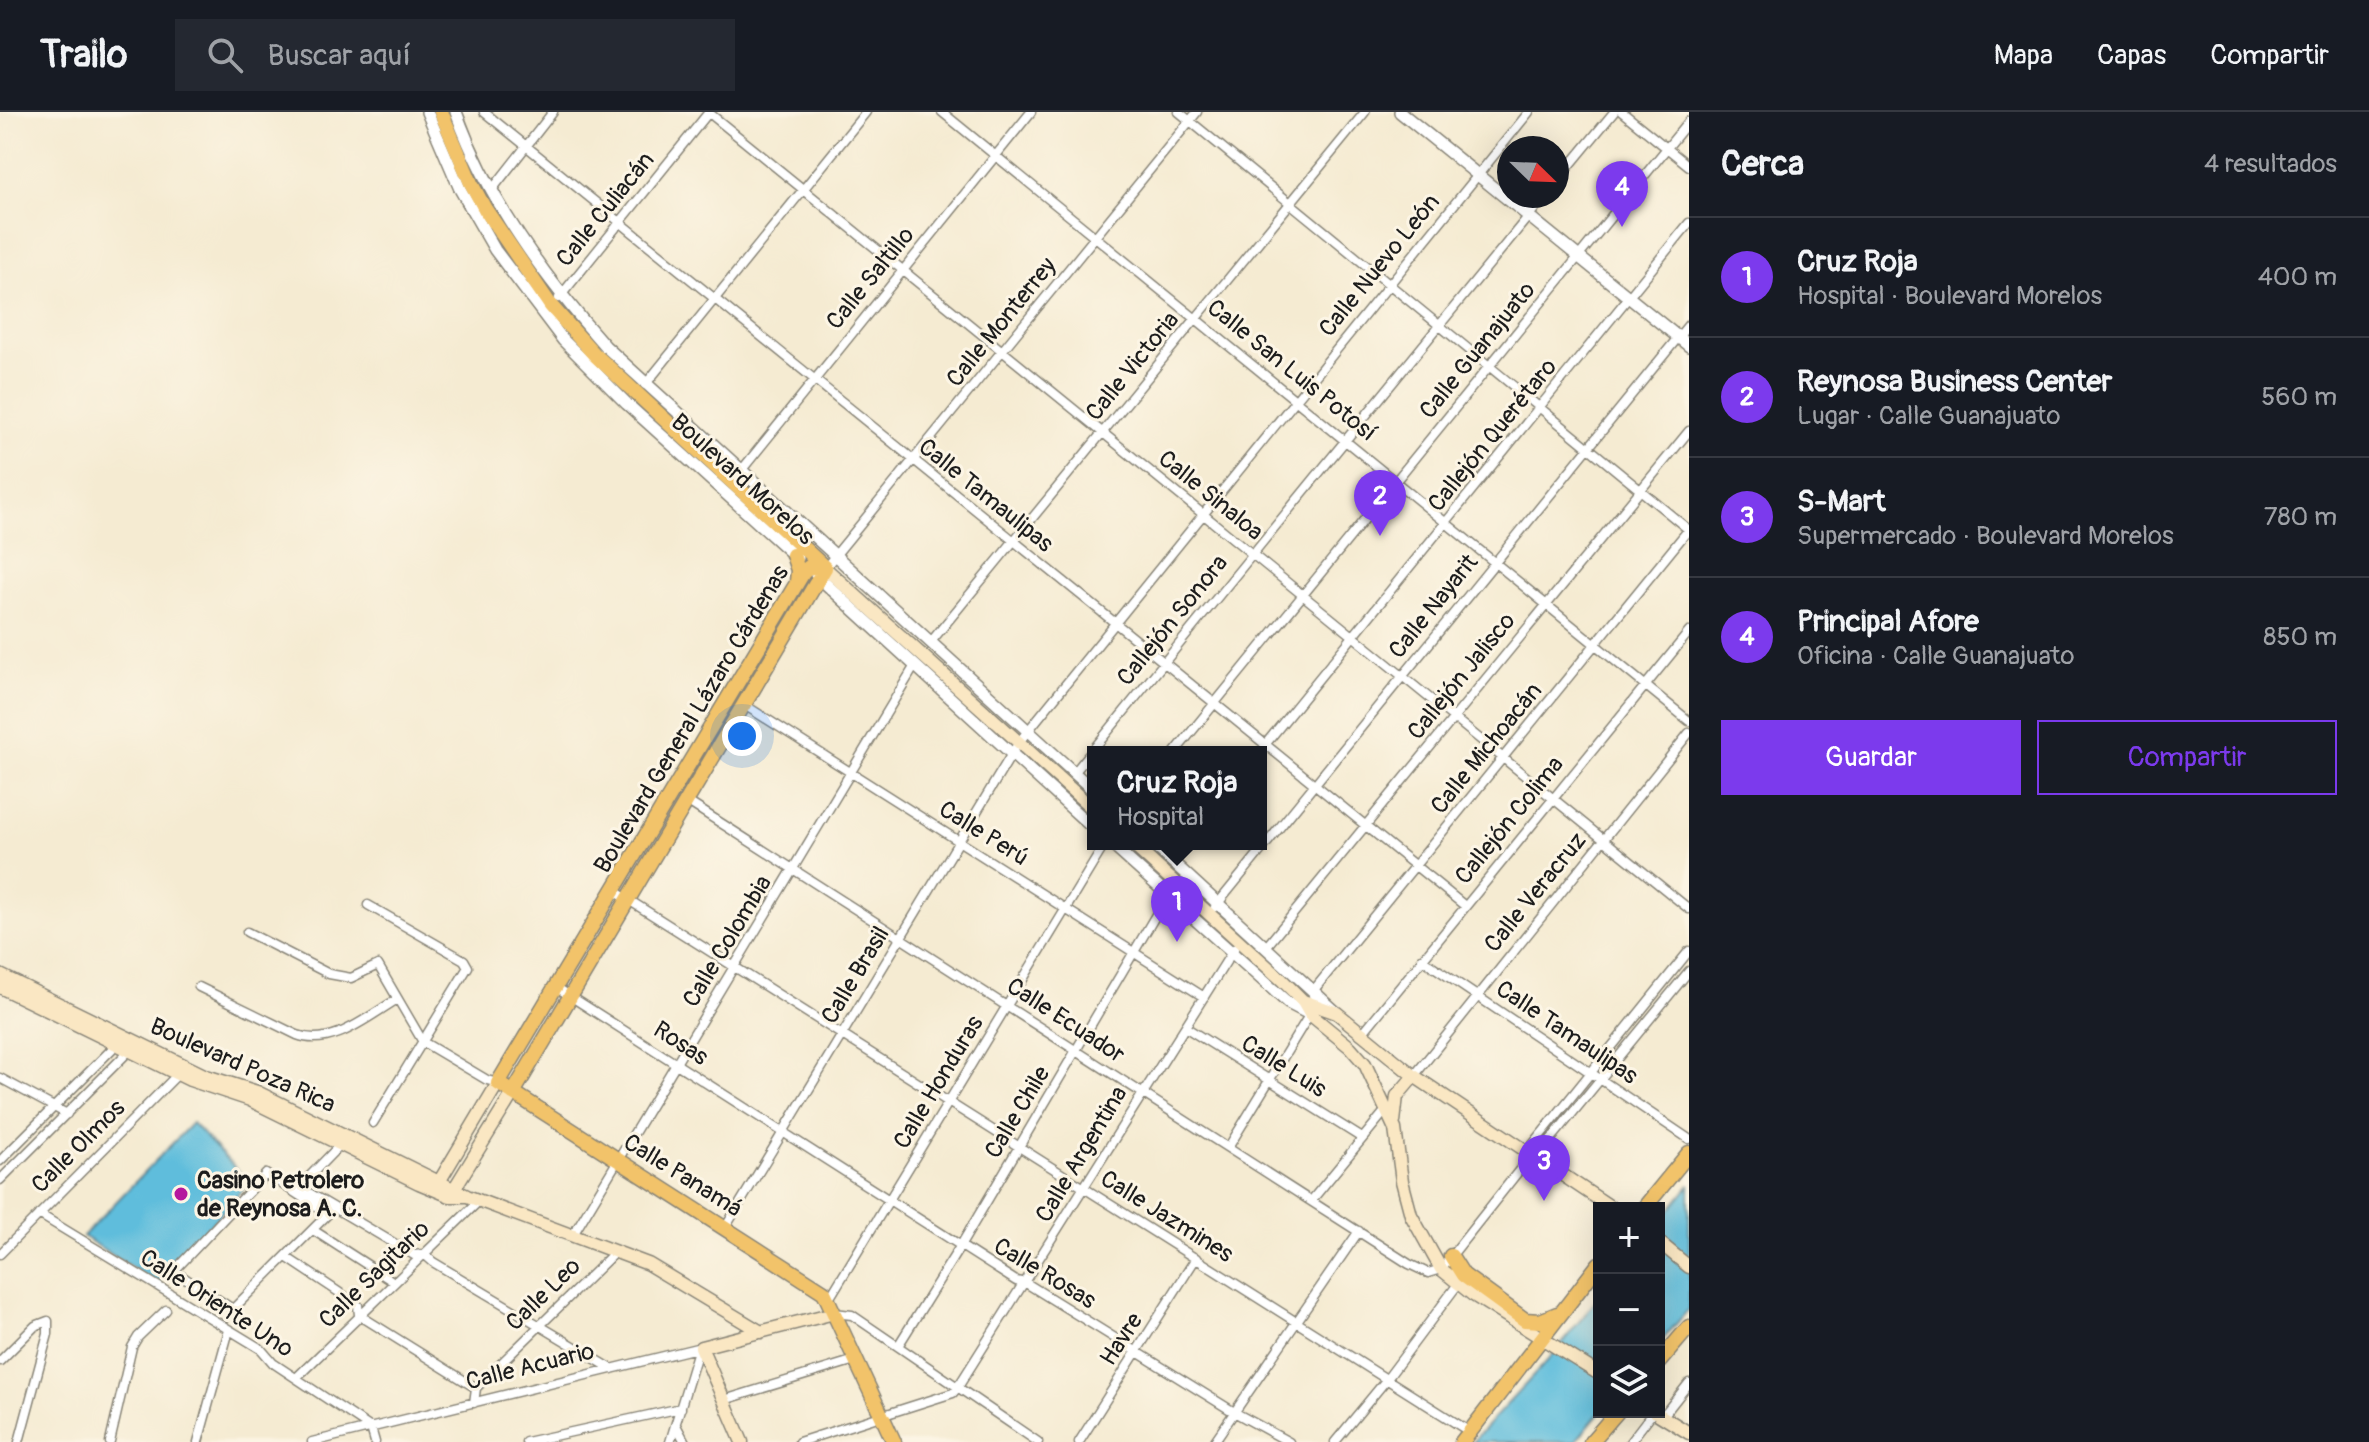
<!DOCTYPE html>
<html lang="es">
<head>
<meta charset="utf-8">
<style>
	body { margin:0; font-family:Pangolin,sans-serif; background:#242831; color:#f1f3f6 }
	.controls { position:absolute; right:24px; bottom:24px; display:grid; overflow:hidden; border-radius:0px; box-shadow:0 8px 32px #0002 }
	.controls button { width:72px; height:72px; display:grid; place-items:center; padding:0; border:0; border-bottom:2px solid #363941; background:#171b24; color:#f1f3f6; font:40px sans-serif }
	.compass { position:absolute; left:1497px; top:24px; width:72px; height:72px; border-radius:50%; background:#171b24; box-shadow:0 8px 32px #0002; rotate:113deg }
	.you { position:absolute; left:742px; top:624px; width:28px; height:28px; margin:-20px; border:6px solid #fff; border-radius:50%; background:#1a73e8; box-shadow:0 0 0 12px #1a73e833 }
	.badge { display:grid; place-items:center; width:52px; height:52px; border-radius:50%; background:#7c3aed; color:#fff; font-size:26px; font-weight:700 }
	.pin { position:absolute; translate:-50% -66px; filter:drop-shadow(0 2px 4px #0008) }
	.pin::after { content:''; position:absolute; top:42px; width:28px; height:24px; background:inherit; clip-path:polygon(0 0,100% 0,50% 100%) }
	.popup { position:absolute; left:1087px; top:634px; width:180px; height:104px; box-sizing:border-box; display:grid; place-content:center; border-radius:0px; background:#171b24; filter:drop-shadow(0 2px 6px #0005); font-size:26px; white-space:nowrap; color:#9ea1a6 }
	.popup b { font-size:30px; color:#f1f3f6 }
	.popup::after { content:''; position:absolute; left:50%; top:100%; margin-left:-16px; border:16px solid transparent; border-top-color:#171b24 }
	.list { margin:0; padding:0; list-style:none }
	h2 { display:flex; justify-content:space-between; align-items:center; height:104px; margin:0; padding:0 32px; font-size:34px }
	h2 small { font-size:26px; font-weight:400; color:#9ea1a6 }
	.list li { display:grid; grid-template-columns:52px 1fr auto; gap:24px; align-items:center; box-sizing:border-box; height:120px; padding:0 32px; border-top:2px solid #363941 }
	.list b { display:block; font-size:30px; white-space:nowrap }
	.list p { margin:0; font-size:26px; white-space:nowrap; color:#9ea1a6 }
	.list em { font-size:26px; font-style:normal; color:#9ea1a6 }
	.actions { display:flex; gap:16px; padding:24px 32px }
	.actions a { flex:1; padding:18px 0; border:2px solid #7c3aed; border-radius:0px; text-align:center; font-size:28px; color:#7c3aed }
	.actions .main { background:#7c3aed; color:#fff }
	.icon { flex:none; width:44px; height:44px; fill:none; stroke:currentColor; stroke-width:2; stroke-linecap:round; stroke-linejoin:round }
	.map { position:relative; flex:none; width:1689px; height:1330px; overflow:hidden }
	header { display:flex; align-items:center; gap:48px; box-sizing:border-box; height:112px; padding:0 40px; background:#171b24; border-bottom:2px solid #363941 }
	header strong { font-size:38px }
	nav { display:flex; gap:44px; margin-inline-start:auto; font-size:28px }
	.search { width:560px; height:72px; background:#242831; display:flex; align-items:center; gap:20px; box-sizing:border-box; padding:0 28px; border-radius:0px; color:#9ea1a6; font-size:30px }
	main { display:flex }
	aside { flex:1; background:#171b24 }
	.map>svg:first-child { display:block }
	.water { fill:#5ebddc; stroke:#3d6c7c; stroke-width:2 }
	.lines { fill:none; stroke-linecap:round; stroke-linejoin:round }
	.minor-casing { stroke:#888477; stroke-width:11 }
	.tertiary-casing { stroke:#888477; stroke-width:14 }
	.secondary-casing { stroke:#888477; stroke-width:15 }
	.primary-casing { stroke:#888477; stroke-width:17 }
	.minor { stroke:#fff; stroke-width:8 }
	.tertiary { stroke:#fff; stroke-width:11 }
	.secondary { stroke:#fae7c3; stroke-width:12 }
	.primary { stroke:#f2c36a; stroke-width:14 }
	.poi-dot { fill:#b5179e; stroke:#fcf5e5; stroke-width:3 }
	.labels { text-anchor:middle; stroke-width:6; stroke-linejoin:round; paint-order:stroke }
	.street-label { font-size:24px; fill:#1c1c1c; stroke:#fcf5e5 }
	.poi-label { font-size:24px; font-weight:bold; fill:#1c1c1c; stroke:#fcf5e5; text-anchor:start }
</style>
</head>
<body>
<header>
<strong>Trailo</strong>
<div class="search"><svg class="icon" aria-label="search" viewBox="0 0 24 24"><circle cx="10" cy="10" r="6"/><path d="M15 15l6 6"/></svg>Buscar aquí</div>
<nav><a>Mapa</a><a>Capas</a><a>Compartir</a></nav>
</header>
<main>
<div class="map">
<svg width="1689" height="1330" viewBox="0 0 1689 1330">
	<rect width="100%" height="100%" fill="#fcf5e5"/>
	<filter id="ink" filterUnits="userSpaceOnUse"><feTurbulence type="fractalNoise" baseFrequency=".0125" numOctaves="2"/><feDisplacementMap in="SourceGraphic" scale="16" xChannelSelector="R" yChannelSelector="G"/><feConvolveMatrix kernelMatrix="1 2 1 2 8 2 1 2 1" color-interpolation-filters="sRGB"/></filter>
	<filter id="wash" filterUnits="userSpaceOnUse"><feTurbulence type="fractalNoise" baseFrequency=".006" numOctaves="4" result="noise"/><feDisplacementMap in="SourceGraphic" scale="32" xChannelSelector="R" yChannelSelector="G"/><feGaussianBlur stdDeviation="1.8" result="paint"/><feColorMatrix in="noise" values="0 0 0 0 0 0 0 0 0 0 0 0 0 0 0 0 0 1.4 0 .05"/><feComposite in="paint" operator="in"/></filter>
	<g filter="url(#wash)">
		<rect width="100%" height="100%" fill="#f5ebd2"/>
		<!-- water -->
		<path class="water" d="M192,1011L249,1070L157,1172L83,1124Z
			M1689,1074V1197L1659,1232V1111Z
			M1599,1185L1600,1300L1575,1330H1472L1549,1247Z"/>
	</g>
	<g filter="url(#ink)">
		<g class="lines">
			<defs>
				<path id="minor" d="M484,0L1465,794
					M708,0L1689,797
					M942,0L1689,609
					M1179,0L1689,418
					M1622,0L1689,54
					M1557,69L1614,0
					M491,79L553,0
					M559,186L709,0
					M645,273L866,0
					M732,370L1031,0
					M825,456L1197,0
					M930,531L1365,0
					M743,592L1204,885
					M1264,634L1689,111
					M1175,640L1689,9
					M1074,661L1545,84
					M685,688L1409,1152L1428,1161L1441,1157L1525,1051L1526,1041L1689,839
					M613,778L1470,1320
					M368,793L464,848L468,855L373,1011
					M1215,795L1689,212
					M247,820L329,862L351,866L378,853L423,930L487,968L498,971
					M1266,835L1689,319
					M1422,847L1689,1027
					M199,875L297,923C332,936 367,905 396,888
					M556,875L1016,1169L1026,1171L1234,1300L1289,1330
					M1313,883V879L1689,417
					M1185,915L1362,1026
					M1361,923L1689,520
					M1414,964L1689,621
					M0,966L67,1002
					M340,1033L299,1075L414,1143L424,1142L433,1150L612,1257
					M1228,1036L1311,900
					M1534,1048L1689,859
					M0,1049L118,931
					M266,1062L328,1102L233,1197L174,1159Z
					M0,1068L132,936
					M1311,1089L1386,998
					M39,1102L261,1237L273,1251L371,1316
					M725,1116L1019,630L1529,0
					M313,1118L394,1170
					M573,1123L914,555
					M0,1142L179,961
					M286,1145L358,1193L359,1203L476,1276
					M829,1187L1105,732
					M834,1201L852,1203L1038,1330
					M898,1234L961,1133L1167,784
					M0,1249L35,1214L48,1209V1222L19,1330
					M296,1266L480,1088
					M724,1288L855,1248
					M474,1291L476,1276L615,1140
					M1663,1304L1689,1271
					M676,1313L685,1330
					M371,1316L375,1330
					M110,1330L132,1235L138,1225L166,1198
					M198,1330L229,1218
					M312,1330L701,1235
					M526,1330L681,1296
					M670,1330L699,1235
					M799,1330L953,1281L958,1275L1234,837
					M1079,1330L1196,1146
					M1214,1330L1359,1119
					M1335,1330L1387,1267L1458,1172
					M1630,1330L1653,1300"/>
				<path id="tertiary" d="M427,0L460,77L495,138L563,228L627,292L797,446
					M456,0C488,88 543,164 605,234L1093,678
					M1400,0L1689,234
					M816,463L1093,716
					M1111,732L1288,891L1311,903
					M1153,732L1337,901"/>
				<path id="secondary" d="M825,456L1093,697
					M1132,732L1282,868L1303,889L1311,903L1350,935L1365,952L1395,1017L1402,1069L1411,1103L1441,1157L1473,1183L1599,1262
					M0,863L206,964L257,980L467,1084L648,1152L761,1220
					M0,875L190,968L250,988L419,1071L450,1084H466
					M1303,889L1337,901L1414,964L1612,1096
					M1394,1010L1397,984L1414,964
					M436,1075L498,971
					M451,1082L513,981
					M1659,1130L1689,1155
					M1655,1300L1689,1321
					M742,1330L701,1235L834,1201"/>
				<path id="primary" d="M441,0L471,71L485,97L551,194L594,242L825,456
					M793,443L798,458L797,470
					M825,456L809,455L803,461L498,971L824,1180L894,1330
					M513,981L825,456
					M1644,1096L1689,1041
					M1451,1144L1463,1163L1525,1208L1540,1209L1557,1202
					M1659,1250L1689,1215
					M1462,1330L1599,1152
					M1591,1330L1617,1300"/>
			</defs>
			<!-- minor casing -->
			<use href="#minor" class="minor-casing"/>
			<!-- tertiary casing -->
			<use href="#tertiary" class="tertiary-casing"/>
			<!-- secondary casing -->
			<use href="#secondary" class="secondary-casing"/>
			<!-- primary casing -->
			<use href="#primary" class="primary-casing"/>
			<!-- minor -->
			<use href="#minor" class="minor"/>
			<!-- tertiary -->
			<use href="#tertiary" class="tertiary"/>
			<!-- secondary -->
			<use href="#secondary" class="secondary"/>
			<!-- primary -->
			<use href="#primary" class="primary"/>
		</g>
	</g>
	<!-- markers -->
	<circle class="poi-dot" cx="181" cy="1082" r="8"/>
	<g class="labels">
		<!-- street labels -->
		<g class="street-label">
			<text transform="translate(605 97) rotate(-51)" y="8">Calle Culiacán</text>
			<text transform="translate(1379 153) rotate(-51)" y="8">Calle Nuevo León</text>
			<text transform="translate(870 166) rotate(-51)" y="8">Calle Saltillo</text>
			<text transform="translate(1001 210) rotate(-51)" y="8">Calle Monterrey</text>
			<text transform="translate(1477 238) rotate(-51)" y="8">Calle Guanajuato</text>
			<text transform="translate(1132 254) rotate(-51)" y="8">Calle Victoria</text>
			<text transform="translate(1292 258) rotate(39)" y="8">Calle San Luis Potosí</text>
			<text transform="translate(1492 323) rotate(-51)" y="8">Callejón Querétaro</text>
			<text transform="translate(743 367) rotate(42)" y="8">Boulevard Morelos</text>
			<text transform="translate(986 383) rotate(39)" y="8">Calle Tamaulipas</text>
			<text transform="translate(1211 383) rotate(39)" y="8">Calle Sinaloa</text>
			<text transform="translate(1433 494) rotate(-51)" y="8">Calle Nayarit</text>
			<text transform="translate(1172 508) rotate(-51)" y="8">Callejón Sonora</text>
			<text transform="translate(1461 564) rotate(-51)" y="8">Callejón Jalisco</text>
			<text transform="translate(691 607) rotate(-59)" y="8">Boulevard General Lázaro Cárdenas</text>
			<text transform="translate(1486 636) rotate(-51)" y="8">Calle Michoacán</text>
			<text transform="translate(1509 708) rotate(-51)" y="8">Callejón Colima</text>
			<text transform="translate(984 721) rotate(32)" y="8">Calle Perú</text>
			<text transform="translate(1535 780) rotate(-51)" y="8">Calle Veracruz</text>
			<text transform="translate(727 829) rotate(-59)" y="8">Calle Colombia</text>
			<text transform="translate(855 863) rotate(-59)" y="8">Calle Brasil</text>
			<text transform="translate(1066 908) rotate(33)" y="8">Calle Ecuador</text>
			<text transform="translate(1567 920) rotate(34)" y="8">Calle Tamaulipas</text>
			<text transform="translate(681 931) rotate(33)" y="8">Rosas</text>
			<text transform="translate(243 953) rotate(24)" y="8">Boulevard Poza Rica</text>
			<text transform="translate(1284 954) rotate(32)" y="8">Calle Luis</text>
			<text transform="translate(938 970) rotate(-59)" y="8">Calle Honduras</text>
			<text transform="translate(1017 1000) rotate(-59)" y="8">Calle Chile</text>
			<text transform="translate(78 1034) rotate(-45)" y="8">Calle Olmos</text>
			<text transform="translate(1081 1042) rotate(-59)" y="8">Calle Argentina</text>
			<text transform="translate(683 1063) rotate(32)" y="8">Calle Panamá</text>
			<text transform="translate(1167 1104) rotate(32)" y="8">Calle Jazmines</text>
			<text transform="translate(1045 1161) rotate(31)" y="8">Calle Rosas</text>
			<text transform="translate(374 1162) rotate(-44)" y="8">Calle Sagitario</text>
			<text transform="translate(543 1182) rotate(-44)" y="8">Calle Leo</text>
			<text transform="translate(217 1191) rotate(33)" y="8">Calle Oriente Uno</text>
			<text transform="translate(1121 1227) rotate(-57)" y="8">Havre</text>
			<text transform="translate(530 1254) rotate(-14)" y="8">Calle Acuario</text>
		</g>
		<!-- poi labels -->
		<g class="poi-label">
			<text x="197" y="1076">Casino Petrolero<tspan x="197" dy="28">de Reynosa A. C.</tspan></text>
		</g>
	</g>
</svg>
<div class="controls">
<button>+</button>
<button>−</button>
<button><svg class="icon" aria-label="layers" viewBox="0 0 24 24"><path d="M12 4l9 5-9 5-9-5zM3 14l9 5 9-5"/></svg></button>
</div>
<svg class="compass" viewBox="-18 -18 36 36"><path d="M0-13l5 13h-10z" fill="#e53935"/><path d="M0 13l5-13h-10z" fill="#9ea1a6"/></svg>
<div class="you"></div>
<div class="pin badge" style="left:1177px;top:830px">1</div>
<div class="popup"><b>Cruz Roja</b>Hospital</div>
<div class="pin badge" style="left:1380px;top:424px">2</div>
<div class="pin badge" style="left:1544px;top:1089px">3</div>
<div class="pin badge" style="left:1622px;top:115px">4</div>
</div>
<aside>
<h2>Cerca<small>4 resultados</small></h2>
<ul class="list">
<li><span class="badge">1</span><div><b>Cruz Roja</b><p>Hospital · Boulevard Morelos</p></div><em>400 m</em></li>
<li><span class="badge">2</span><div><b>Reynosa Business Center</b><p>Lugar · Calle Guanajuato</p></div><em>560 m</em></li>
<li><span class="badge">3</span><div><b>S-Mart</b><p>Supermercado · Boulevard Morelos</p></div><em>780 m</em></li>
<li><span class="badge">4</span><div><b>Principal Afore</b><p>Oficina · Calle Guanajuato</p></div><em>850 m</em></li>
</ul>
<div class="actions"><a class="main">Guardar</a><a>Compartir</a></div>
</aside>
</main>
</body>
</html>
